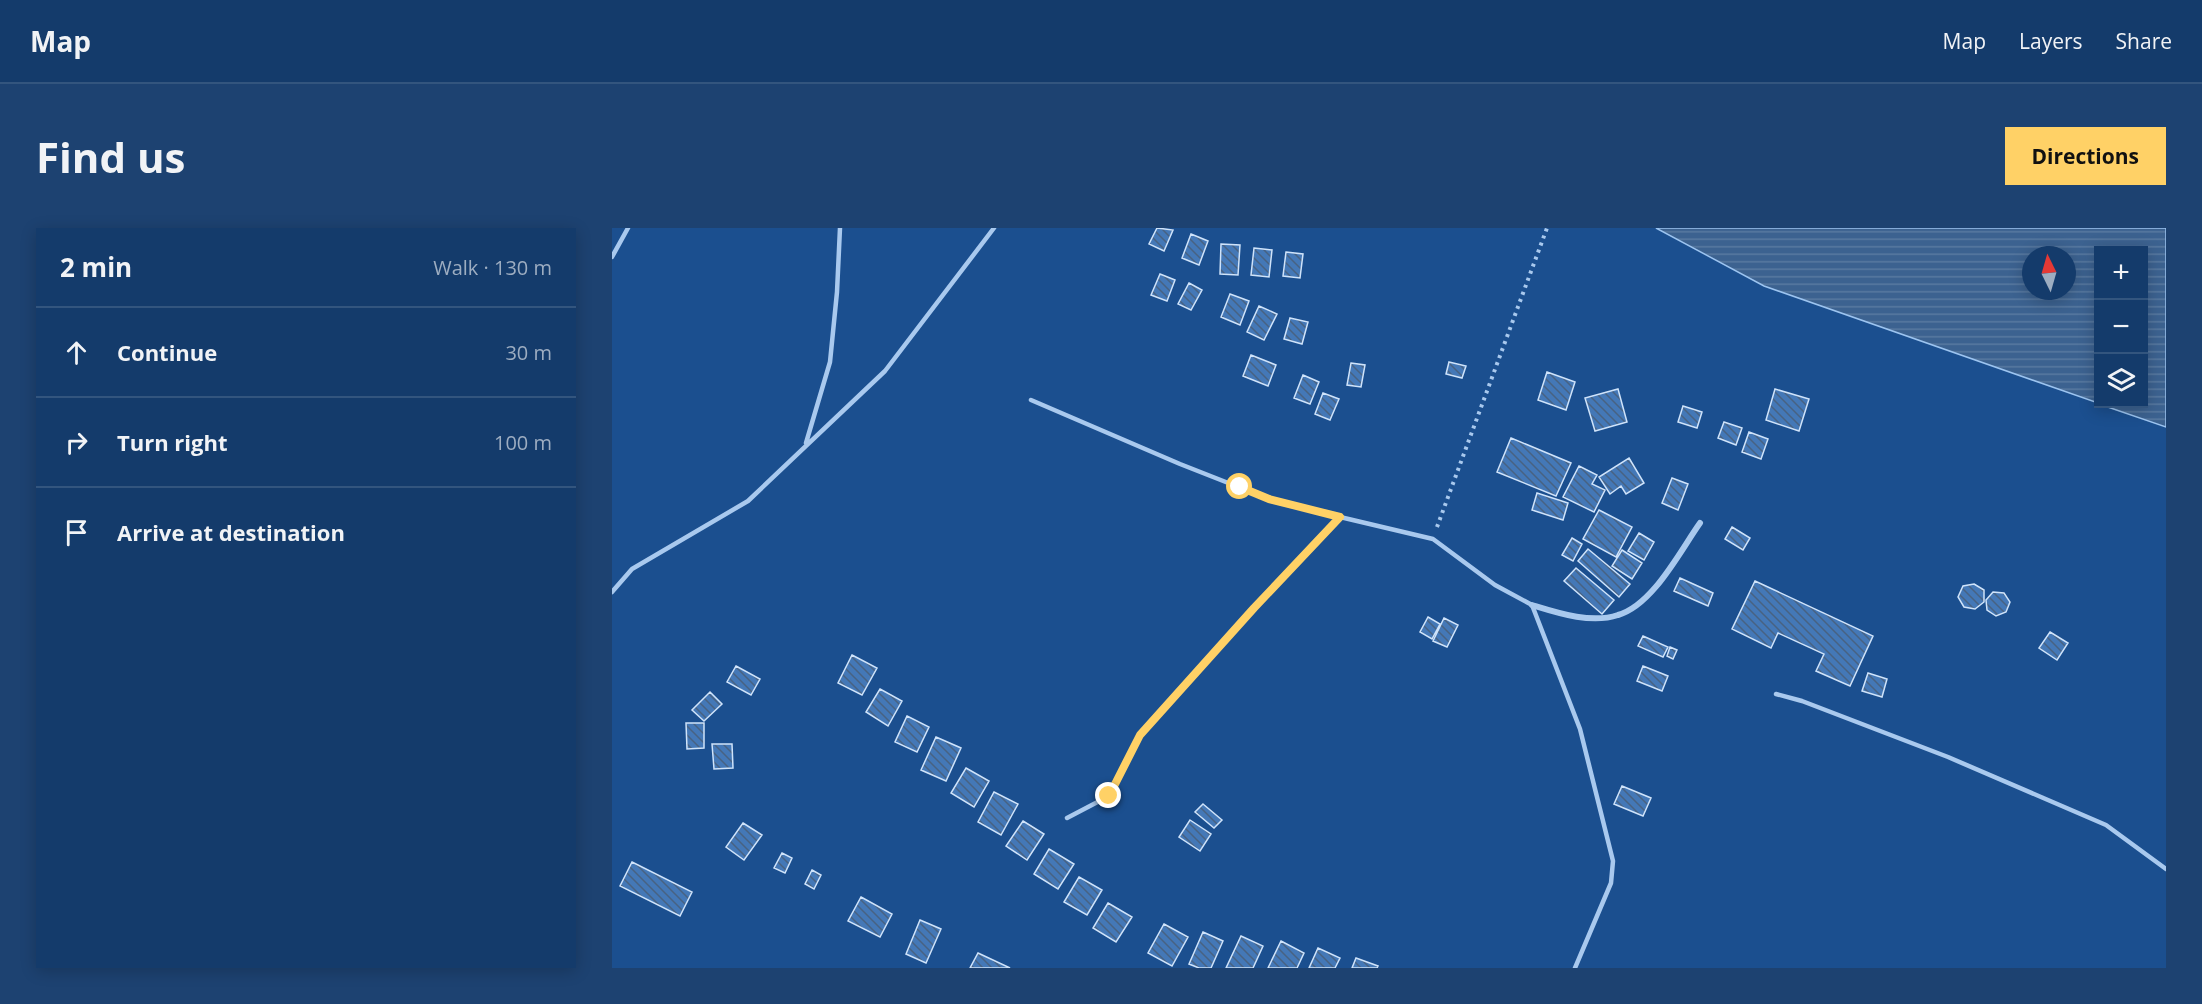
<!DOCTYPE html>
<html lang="en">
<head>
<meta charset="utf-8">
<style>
	body { margin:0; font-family:"Open Sans",sans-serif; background:#1d4271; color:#f1f3f6 }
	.controls { position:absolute; right:18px; top:18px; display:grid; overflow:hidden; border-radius:0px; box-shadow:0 3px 15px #0003 }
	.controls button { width:54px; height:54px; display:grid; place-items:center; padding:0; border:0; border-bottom:2px solid #33557e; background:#143b6b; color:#f1f3f6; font:30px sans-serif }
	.compass { position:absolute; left:1410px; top:18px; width:54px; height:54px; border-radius:50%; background:#143b6b; box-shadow:0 3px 15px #0003; rotate:355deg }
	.stop { position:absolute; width:18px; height:18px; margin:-14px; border:4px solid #ffd166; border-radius:50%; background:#fff }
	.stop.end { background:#ffd166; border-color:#fff; box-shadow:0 2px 6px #0008 }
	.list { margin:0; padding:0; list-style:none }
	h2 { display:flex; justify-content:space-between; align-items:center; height:78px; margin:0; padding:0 24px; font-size:26px }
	h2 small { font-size:20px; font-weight:400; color:#9dadc1 }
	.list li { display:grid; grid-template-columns:39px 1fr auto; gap:18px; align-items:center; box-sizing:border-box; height:90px; padding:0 24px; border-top:2px solid #33557e }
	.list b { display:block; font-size:22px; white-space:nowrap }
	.list em { font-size:20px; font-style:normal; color:#9dadc1 }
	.icon { flex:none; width:33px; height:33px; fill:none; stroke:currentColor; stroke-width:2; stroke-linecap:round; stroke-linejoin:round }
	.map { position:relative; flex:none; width:1554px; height:740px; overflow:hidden; border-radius:0px }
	header { display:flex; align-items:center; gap:36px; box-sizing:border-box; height:84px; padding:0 30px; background:#143b6b; border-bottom:2px solid #33557e }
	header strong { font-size:28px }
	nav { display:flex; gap:33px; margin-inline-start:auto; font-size:21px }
	.intro { display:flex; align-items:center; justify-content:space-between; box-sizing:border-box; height:144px; padding:0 36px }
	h1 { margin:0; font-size:42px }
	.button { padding:15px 27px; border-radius:0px; background:#ffd166; color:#111; font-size:21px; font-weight:700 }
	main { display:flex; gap:36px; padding:0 36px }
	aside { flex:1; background:#143b6b; border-radius:0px; box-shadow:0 3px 15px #0003 }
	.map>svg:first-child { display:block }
	.water { fill:url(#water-rules); stroke:#9cc4f0; stroke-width:1.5; fill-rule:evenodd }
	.building { fill:url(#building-back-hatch); stroke:#cfe3fa; stroke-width:1.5 }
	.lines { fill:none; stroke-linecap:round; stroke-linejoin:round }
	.path { stroke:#a9c9ee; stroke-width:4; stroke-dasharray:3 4.5; stroke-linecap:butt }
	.lane { stroke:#a9c9ee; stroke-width:4.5 }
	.street { stroke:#a9c9ee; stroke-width:6 }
	.route { stroke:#ffd166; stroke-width:8 }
</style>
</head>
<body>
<header>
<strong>Map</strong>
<nav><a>Map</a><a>Layers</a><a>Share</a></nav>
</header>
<div class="intro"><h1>Find us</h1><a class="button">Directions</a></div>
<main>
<aside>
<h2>2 min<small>Walk · 130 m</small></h2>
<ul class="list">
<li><svg class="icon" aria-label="ahead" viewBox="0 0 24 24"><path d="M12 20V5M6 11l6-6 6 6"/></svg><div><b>Continue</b></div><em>30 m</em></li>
<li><svg class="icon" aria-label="right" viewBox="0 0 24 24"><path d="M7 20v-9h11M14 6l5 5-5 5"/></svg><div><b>Turn right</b></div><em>100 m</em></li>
<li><svg class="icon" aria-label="arrive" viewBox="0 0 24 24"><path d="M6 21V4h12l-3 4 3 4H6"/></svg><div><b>Arrive at destination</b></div></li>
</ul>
</aside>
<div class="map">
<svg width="1554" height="740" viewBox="0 0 1554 740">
	<defs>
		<pattern id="water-rules" width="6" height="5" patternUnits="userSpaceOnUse" patternTransform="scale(1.5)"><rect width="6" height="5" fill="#3c6290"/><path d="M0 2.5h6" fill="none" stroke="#597aa1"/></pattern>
		<pattern id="building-back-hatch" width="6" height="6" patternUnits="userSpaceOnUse" patternTransform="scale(1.5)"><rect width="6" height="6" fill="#4478b7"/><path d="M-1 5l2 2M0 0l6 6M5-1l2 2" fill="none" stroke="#486282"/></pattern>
	</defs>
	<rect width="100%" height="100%" fill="#1b4f8f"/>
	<!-- water -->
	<path class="water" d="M1044,0H1554V199L1487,176H1532V22H1486V175L1152,58ZM1419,27H1455V63H1419Z"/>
	<!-- building -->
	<path class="building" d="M545,0L561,2L552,23L537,16Z
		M579,6L596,13L587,37L570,30Z
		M609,16L628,17L626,47L608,46Z
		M642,20L660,22L657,49L639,47Z
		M674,24L691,26L688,50L671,48Z
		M548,46L563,52L555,73L539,67Z
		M577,55L590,62L579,82L566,76Z
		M618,66L637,73L628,97L609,89Z
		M647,78L665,86L652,112L635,104Z
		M678,90L696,94L690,116L672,111Z
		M639,127L664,137L656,158L631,148Z
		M837,134L854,138L850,150L834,146Z
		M739,135L753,137L749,159L735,157Z
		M935,144L963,154L954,182L926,172Z
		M691,147L707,154L698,176L682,170Z
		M1006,161L1015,194L983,203L973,170Z
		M1163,161L1197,171L1187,203L1154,192Z
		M711,165L727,171L718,192L703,186Z
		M1071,178L1090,184L1085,200L1066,194Z
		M1112,194L1130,200L1124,217L1106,210Z
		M1137,204L1156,211L1149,231L1130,224Z
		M899,210L959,235L944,268L885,244Z
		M1017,230L1032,255L1014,266L1009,258L998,266L987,249Z
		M967,238L985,247L980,256L993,262L982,284L951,269Z
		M1060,250L1076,256L1066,282L1050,275Z
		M925,265L956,275L951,292L920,282Z
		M987,282L1020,299L1004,329L971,311Z
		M1120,299L1138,310L1131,322L1113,311Z
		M1027,305L1042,314L1032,332L1016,323Z
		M960,310L970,316L961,333L950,327Z
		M976,321L1018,356L1007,369L966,333Z
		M1010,322L1030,335L1020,351L1000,338Z
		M964,340L1002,372L990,386L952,353Z
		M1068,350L1101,365L1096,378L1062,363Z
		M1143,353L1261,408L1238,458L1204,443L1212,426L1166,405L1159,420L1120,401Z
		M1362,356L1372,362V374L1363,381L1352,379L1346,369L1351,358Z
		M1381,364L1392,365L1398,374L1394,384L1384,388L1375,382L1374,372Z
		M816,389L828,396L820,411L808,404Z
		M832,390L846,397L835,419L821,413Z
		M1438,404L1456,415L1445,432L1427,420Z
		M1031,408L1056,419L1051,429L1026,418Z
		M1058,419L1065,422L1061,431L1055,428Z
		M240,427L265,440L250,467L226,455Z
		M124,438L148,451L139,467L115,454Z
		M1031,438L1056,448L1050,463L1025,453Z
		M1256,445L1275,451L1270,469L1250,463Z
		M268,461L290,473L276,498L254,484Z
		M98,464L110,476L92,493L80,482Z
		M295,488L317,499L305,524L283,514Z
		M74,495H92V520L75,521Z
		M324,509L349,520L334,553L309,542Z
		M100,516H120L121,540L102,541Z
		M354,540L377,553L362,579L339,565Z
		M1010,558L1039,570L1031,588L1002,576Z
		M382,564L406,576L389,607L366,594Z
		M591,576L610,592L602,600L583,584Z
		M578,592L599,606L588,623L567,609Z
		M411,593L432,606L415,632L394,618Z
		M131,595L150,607L132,632L114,619Z
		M437,621L462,636L446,661L422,646Z
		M170,625L180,630L173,645L162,640Z
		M20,634L80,664L68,688L8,658Z
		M200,642L209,647L202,661L193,656Z
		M467,649L490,662L475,687L452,674Z
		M249,669L280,686L268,709L236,693Z
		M496,675L520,689L504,714L481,700Z
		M308,692L329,701L314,735L294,726Z
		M552,696L576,709L560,738L536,725Z
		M591,704L611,713L599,740H587L577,736Z
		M629,708L651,718L641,740H614Z
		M669,713L692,725L685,740H656Z
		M706,720L728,730L723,740H697Z
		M366,725L398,740H358Z
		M744,730L766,738L765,740H740Z"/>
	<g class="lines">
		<!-- path -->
		<path class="path" d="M825,299L935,0"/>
		<!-- lane -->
		<path class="lane" d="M0,29L16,0
			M419,172L568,236L657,271L728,289
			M194,215L218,134L225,64L228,0
			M0,364L20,341L136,273L273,143L382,0
			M1164,466L1190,473L1336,529L1494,597L1554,641
			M455,590L497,568L528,507L642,380L728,289L821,311L883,357L920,377L968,501L1001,633L999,655L963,740"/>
		<!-- street -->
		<path class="street" d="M920,377C946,385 979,396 1006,387C1041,377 1068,323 1088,295"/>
	</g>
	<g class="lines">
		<!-- route -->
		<path class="route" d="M497,568L528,507L642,380L728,289L657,271L628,259"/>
	</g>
</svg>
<div class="controls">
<button>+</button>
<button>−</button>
<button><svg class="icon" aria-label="layers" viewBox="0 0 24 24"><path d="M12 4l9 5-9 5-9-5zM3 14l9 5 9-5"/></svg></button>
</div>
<svg class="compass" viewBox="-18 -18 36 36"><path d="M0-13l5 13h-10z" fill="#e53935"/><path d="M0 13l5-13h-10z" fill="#9dadc1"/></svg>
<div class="stop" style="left:628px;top:259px"></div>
<div class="stop end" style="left:497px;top:568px"></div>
</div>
</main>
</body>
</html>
